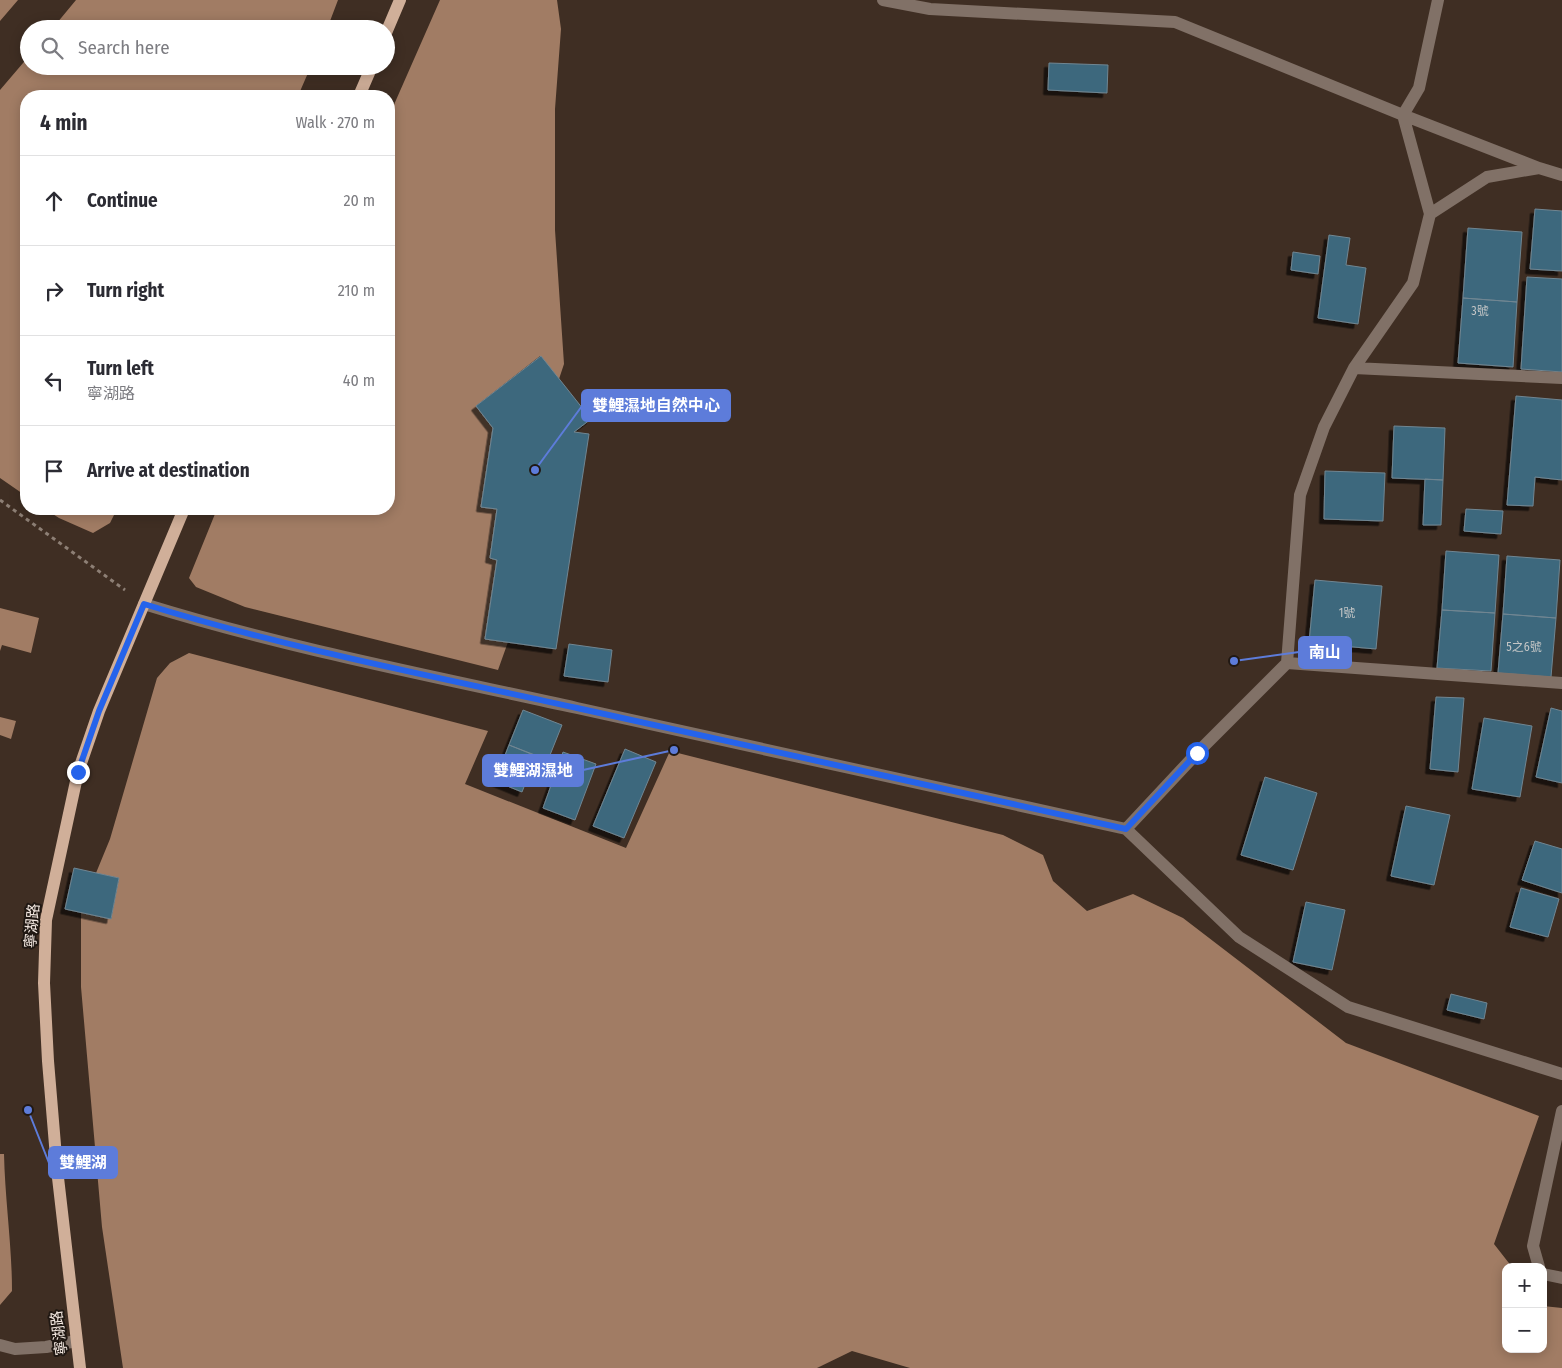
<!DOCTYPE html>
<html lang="en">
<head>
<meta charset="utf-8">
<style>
	body { margin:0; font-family:"Fira Sans Condensed","Noto Sans TC",sans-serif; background:#f7f7f7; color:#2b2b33 }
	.controls { position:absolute; right:15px; bottom:15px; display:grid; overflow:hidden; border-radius:10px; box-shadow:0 2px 12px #0003 }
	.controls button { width:45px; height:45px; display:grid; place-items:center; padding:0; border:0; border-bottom:1px solid #e1e1e2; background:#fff; color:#2b2b33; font:25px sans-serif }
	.stop { position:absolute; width:15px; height:15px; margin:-11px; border:4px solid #2563eb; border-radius:50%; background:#fff }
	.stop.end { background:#2563eb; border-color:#fff; box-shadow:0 1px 5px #0008 }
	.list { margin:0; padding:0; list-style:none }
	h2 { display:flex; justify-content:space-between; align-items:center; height:65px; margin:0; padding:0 20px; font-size:21px }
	h2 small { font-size:16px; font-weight:400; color:#7c7c81 }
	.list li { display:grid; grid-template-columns:32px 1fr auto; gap:15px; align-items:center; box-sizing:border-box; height:90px; padding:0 20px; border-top:1px solid #e1e1e2 }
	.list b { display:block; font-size:19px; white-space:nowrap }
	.list p { margin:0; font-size:16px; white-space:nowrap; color:#7c7c81 }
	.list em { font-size:16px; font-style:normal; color:#7c7c81 }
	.icon { flex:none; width:28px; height:28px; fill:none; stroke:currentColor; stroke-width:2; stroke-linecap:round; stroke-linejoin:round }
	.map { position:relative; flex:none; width:1562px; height:1368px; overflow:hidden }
	.search { position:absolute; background:#fff; box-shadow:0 2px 12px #0003; left:20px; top:20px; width:375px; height:55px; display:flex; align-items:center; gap:12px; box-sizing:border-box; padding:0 18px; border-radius:28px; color:#7c7c81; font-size:19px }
	.panel { position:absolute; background:#fff; box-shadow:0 2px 12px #0003; left:20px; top:90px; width:375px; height:425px; border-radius:20px }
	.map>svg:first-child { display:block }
	.water { fill:#a17c64 }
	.building { fill:#3d677d; stroke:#708692; filter:url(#shadow) }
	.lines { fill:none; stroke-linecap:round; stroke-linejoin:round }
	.path { stroke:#8d7f75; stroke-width:3; stroke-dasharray:4 4; stroke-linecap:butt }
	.minor { stroke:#817167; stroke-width:12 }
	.major { stroke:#d0af99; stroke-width:12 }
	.route { stroke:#2563eb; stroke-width:6 }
	.labels { text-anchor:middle; stroke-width:4; stroke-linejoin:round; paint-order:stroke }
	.number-label { font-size:12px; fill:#c4c6c6 }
	.street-label { font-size:15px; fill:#f1e6df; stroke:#201813 }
	.leader { fill:none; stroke:#5d7cda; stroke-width:2 }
	.callout-dot { fill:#5d7cda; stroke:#201813; stroke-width:2 }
	.callout { fill:#5d7cda; stroke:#5d7cda; stroke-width:2 }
	.callout-label { font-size:16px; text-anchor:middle; font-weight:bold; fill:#fff }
</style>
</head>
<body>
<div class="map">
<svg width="1562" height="1368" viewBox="0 0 1562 1368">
	<defs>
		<filter id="shadow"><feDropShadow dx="-4.5" dy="4.5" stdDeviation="0" flood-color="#0009"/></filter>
	</defs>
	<rect width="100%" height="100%" fill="#3f2e23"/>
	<!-- water -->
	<path class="water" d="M0,0H18L0,21Z
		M76,0H338L327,29H52Z
		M440,0H557L561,29L555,109V230L564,364L559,379L540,356L476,406L493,428L481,506L497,509L490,558L497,560L485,639L508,642L498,670L245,607L196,587L189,578L217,509H389V116Z
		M29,56V66H311L298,96H26V496L0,478V90Z
		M45,509H117L110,523L93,533L59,518Z
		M0,608L39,618L31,653L2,645L0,651Z
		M189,653L488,731L465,784L626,848L670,751L1003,835L1043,855L1053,881L1087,911L1133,894L1183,918L1346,1043L1539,1116L1494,1244L1512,1267H1506V1349H1543V1306L1562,1308V1368H910L852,1351L817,1368H123L102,1227L81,987V913L111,919L119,878L96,873L110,839L157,678L170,663Z
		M0,717L16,721L11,739L0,735Z
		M0,1154H4C5,1200 12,1245 12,1291L0,1305Z"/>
	<!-- building -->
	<path class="building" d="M1049,63L1108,65L1107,93L1048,90Z
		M1535,209L1562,211V271L1530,269Z
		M1468,228L1522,232L1517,302L1463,298Z
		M1329,235L1350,238L1346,265L1366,268L1358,324L1318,318Z
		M1293,252L1320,256L1318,274L1291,270Z
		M1527,277L1562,279V372L1521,369Z
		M1463,298L1517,302L1513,367L1458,363Z
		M541,356L591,419L574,432L589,434L556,649L485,639L497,560L490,558L497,509L481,507L493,428L476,406Z
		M1516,396L1562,400V480L1535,477L1533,506L1507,505Z
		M1394,426L1445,428L1443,480L1392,478Z
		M1325,471L1385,473L1383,521L1324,519Z
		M1425,479L1443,480L1441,525H1423Z
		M1466,509L1503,511L1501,534L1464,531Z
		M1446,551L1499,555L1495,613L1442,610Z
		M1507,556L1560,560L1556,618L1503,614Z
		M1315,580L1382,586L1376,649L1309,643Z
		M1442,610L1495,613L1491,671L1437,668Z
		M1503,614L1556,618L1551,677L1498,673Z
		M569,644L612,650L608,682L564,676Z
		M1436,697L1464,698L1458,772L1430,769Z
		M1551,708L1562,711V783L1536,777Z
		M523,710L562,725L548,760L509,745Z
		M1484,718L1532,726L1520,797L1472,789Z
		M509,745L536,756L522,792L495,781Z
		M625,749L656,762L624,838L593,826Z
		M563,752L596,764L575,820L543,808Z
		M1265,777L1317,793L1293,870L1241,855Z
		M1406,806L1450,815L1434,885L1391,876Z
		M1535,841L1562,849V893L1522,880Z
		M74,868L119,878L111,919L65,909Z
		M1521,888L1559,899L1548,937L1510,927Z
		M1306,902L1345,910L1332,970L1293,962Z
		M1451,994L1487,1003L1484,1019L1447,1010Z"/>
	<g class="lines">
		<!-- path -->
		<path class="path" d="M0,500L125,590"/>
		<!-- minor -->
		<path class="minor" d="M1438,0L1419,88L1403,115L1539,168
			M1430,214L1487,177L1539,168L1562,175
			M1354,368L1562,378
			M144,604C286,648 432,676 577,708C760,748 943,789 1126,829L1197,753L1287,663L1300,495L1324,427L1354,368L1413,283L1430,214L1403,115L1175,22L930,9L883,0
			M1287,663L1562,683
			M1126,829L1239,937L1348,1007L1562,1074
			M1539,1267L1533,1246L1562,1111
			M1543,1274L1562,1278
			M0,1345L15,1349L46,1347L76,1341"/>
		<!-- major -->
		<path class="major" d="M386,33L400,0
			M359,96L372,66
			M80,1368L57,1169L48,1061L44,983L46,920L78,772L99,711L184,509"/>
	</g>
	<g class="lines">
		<!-- route -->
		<path class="route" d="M78,772L99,711L144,604C286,648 432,676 577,708C760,748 943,789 1126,829L1197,753"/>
	</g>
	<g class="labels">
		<!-- number labels -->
		<g class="number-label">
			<text x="1480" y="315">3號</text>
			<text x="1347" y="617">1號</text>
			<text x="1524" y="651">5之6號</text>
		</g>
		<!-- street labels -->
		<g class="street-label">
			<text transform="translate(32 926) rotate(-85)" y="5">寧湖路</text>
			<text transform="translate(59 1333) rotate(-97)" y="5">寧湖路</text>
		</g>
	</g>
	<!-- callouts -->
	<path class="leader" d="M535 470L582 406M1234 661L1299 652M674 750L583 770M28 1110L49 1163"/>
	<g class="callout-dot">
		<circle cx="535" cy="470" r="5"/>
		<circle cx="1234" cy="661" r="5"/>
		<circle cx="674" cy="750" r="5"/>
		<circle cx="28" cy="1110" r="5"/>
	</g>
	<g class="callout">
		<rect x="582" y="390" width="148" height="31" rx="5"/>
		<rect x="1299" y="637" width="52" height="31" rx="5"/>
		<rect x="483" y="755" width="100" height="31" rx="5"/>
		<rect x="49" y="1147" width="68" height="31" rx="5"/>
	</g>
	<g class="callout-label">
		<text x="656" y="411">雙鯉濕地自然中心</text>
		<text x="1325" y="658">南山</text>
		<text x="533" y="776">雙鯉湖濕地</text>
		<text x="83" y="1168">雙鯉湖</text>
	</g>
</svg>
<div class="controls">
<button>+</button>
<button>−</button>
</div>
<div class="stop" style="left:1197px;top:753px"></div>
<div class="stop end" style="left:78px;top:772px"></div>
<div class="search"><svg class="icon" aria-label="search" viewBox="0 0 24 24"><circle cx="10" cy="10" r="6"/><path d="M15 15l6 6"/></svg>Search here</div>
<section class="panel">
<h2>4 min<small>Walk · 270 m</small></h2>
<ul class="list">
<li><svg class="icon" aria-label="ahead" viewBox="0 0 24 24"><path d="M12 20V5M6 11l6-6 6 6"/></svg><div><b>Continue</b></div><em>20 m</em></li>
<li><svg class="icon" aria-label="right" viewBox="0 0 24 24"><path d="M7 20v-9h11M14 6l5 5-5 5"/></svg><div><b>Turn right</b></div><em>210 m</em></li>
<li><svg class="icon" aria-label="left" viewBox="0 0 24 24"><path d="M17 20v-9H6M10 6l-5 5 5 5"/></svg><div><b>Turn left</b><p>寧湖路</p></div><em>40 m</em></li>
<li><svg class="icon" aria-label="arrive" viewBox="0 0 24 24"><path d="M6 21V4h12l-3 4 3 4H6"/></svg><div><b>Arrive at destination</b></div></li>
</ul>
</section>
</div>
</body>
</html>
